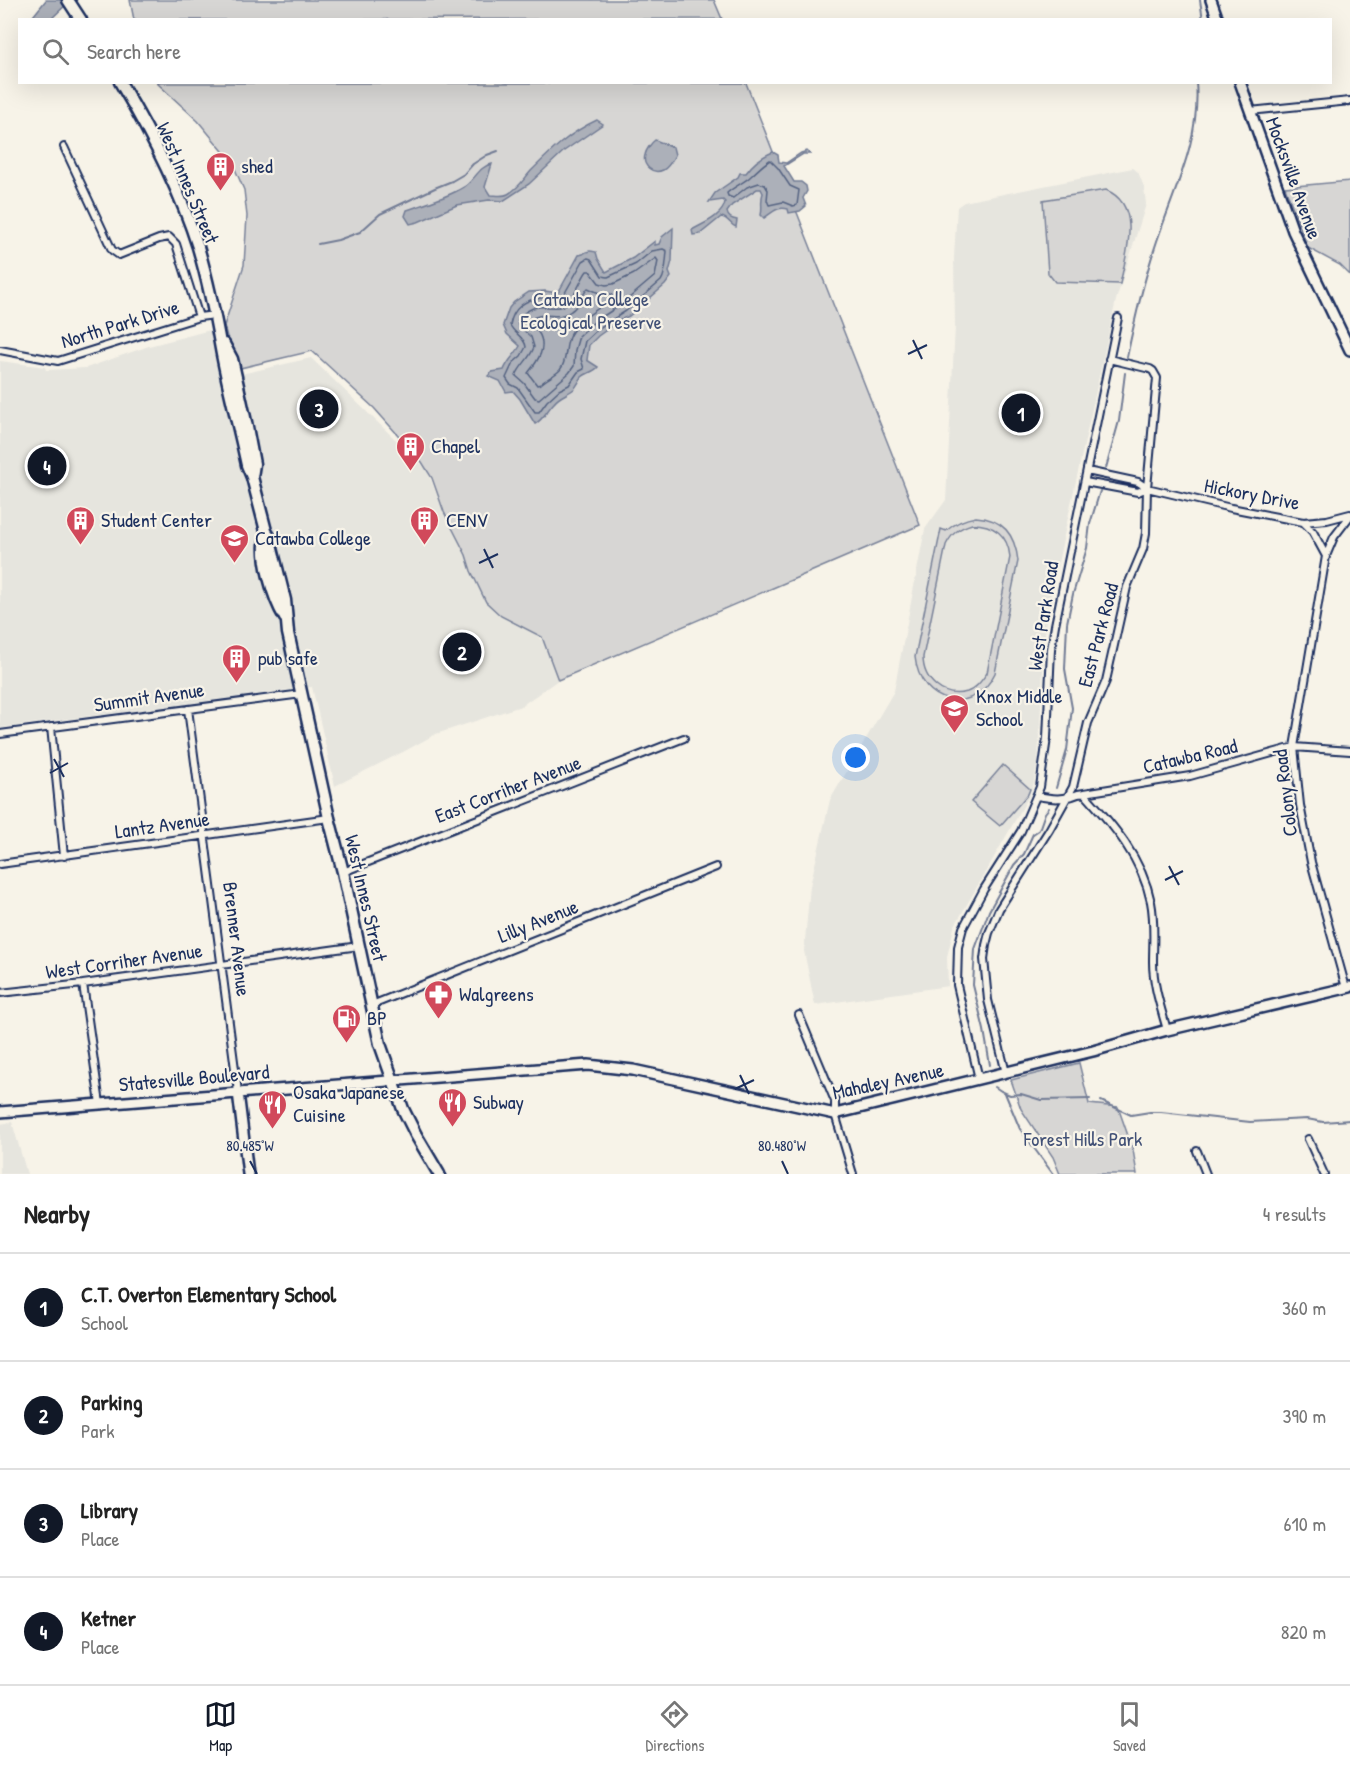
<!DOCTYPE html>
<html lang="en">
<head>
<meta charset="utf-8">
<style>
	body { margin:0; font-family:"Patrick Hand",sans-serif; background:#f2f2f2; color:#222 }
	.you { position:absolute; left:856px; top:758px; width:21px; height:21px; margin:-15px; border:4px solid #fff; border-radius:50%; background:#1a73e8; box-shadow:0 0 0 9px #1a73e833 }
	.badge { display:grid; place-items:center; width:39px; height:39px; border-radius:50%; background:#111827; color:#fff; font-size:20px; font-weight:700 }
	.pin { position:absolute; translate:-50% -50%; border:3px solid #fff; box-shadow:0 2px 6px #0006 }
	.list { margin:0; padding:0; list-style:none }
	h2 { display:flex; justify-content:space-between; align-items:center; height:78px; margin:0; padding:0 24px; font-size:26px }
	h2 small { font-size:20px; font-weight:400; color:#767676 }
	.list li { display:grid; grid-template-columns:39px 1fr auto; gap:18px; align-items:center; box-sizing:border-box; height:108px; padding:0 24px; border-top:2px solid #e0e0e0 }
	.list b { display:block; font-size:22px; white-space:nowrap }
	.list p { margin:0; font-size:20px; white-space:nowrap; color:#767676 }
	.list em { font-size:20px; font-style:normal; color:#767676 }
	.icon { flex:none; width:33px; height:33px; fill:none; stroke:currentColor; stroke-width:2; stroke-linecap:round; stroke-linejoin:round }
	.map { position:relative; flex:none; width:1350px; height:1174px; overflow:hidden }
	.search { position:absolute; background:#fff; box-shadow:0 6px 24px #0002; left:18px; right:18px; top:18px; height:66px; display:flex; align-items:center; gap:15px; box-sizing:border-box; padding:0 21px; border-radius:0px; color:#767676; font-size:22px }
	.sheet { height:510px; background:#fff }
	nav { display:flex; justify-content:space-around; align-items:center; box-sizing:border-box; height:84px; border-top:2px solid #e0e0e0; background:#fff; font-size:16px; color:#767676 }
	nav a { display:grid; justify-items:center; gap:3px }
	nav .on { color:#111827 }
	.map>svg:first-child { display:block }
	.built { fill:#e6e5de }
	.green { fill:#d7d6d4; stroke:#798299; stroke-width:1.5; fill-rule:evenodd }
	.water { fill:#acb0b9; stroke:#727c95; stroke-width:1.5 }
	.lines { fill:none; stroke-linecap:round; stroke-linejoin:round }
	.shore { stroke:#556382; stroke-width:1.5 }
	.stream { stroke:#727c95; stroke-width:2 }
	.street-casing { stroke:#1b2f5e; stroke-width:10 }
	.secondary-casing { stroke:#1b2f5e; stroke-width:14 }
	.primary-casing { stroke:#1b2f5e; stroke-width:15 }
	.street { stroke:#f7f3e8; stroke-width:6 }
	.secondary { stroke:#f7f3e8; stroke-width:9 }
	.primary { stroke:#f7f3e8; stroke-width:10 }
	.ticks { fill:none; stroke:#1b2f5e; stroke-width:2 }
	.labels { text-anchor:middle; stroke-width:4.5; stroke-linejoin:round; paint-order:stroke }
	.poi-label { font-size:20px; fill:#1b2f5e; stroke:#f7f3e8; text-anchor:start }
	.street-label { font-size:20px; fill:#1b2f5e; stroke:#f7f3e8 }
	.park-label { font-size:20px; fill:#415076; stroke:#f7f3e8 }
	.ticks-label { font-size:15px; text-anchor:middle; fill:#1b2f5e; stroke:#f7f3e8; stroke-width:4.5; stroke-linejoin:round; paint-order:stroke }
</style>
</head>
<body>
<div class="map">
<svg width="1350" height="1174" viewBox="0 0 1350 1174">
	<rect width="100%" height="100%" fill="#f7f3e8"/>
	<filter id="ink" filterUnits="userSpaceOnUse"><feTurbulence type="fractalNoise" baseFrequency=".0167" numOctaves="2"/><feDisplacementMap in="SourceGraphic" scale="12" xChannelSelector="R" yChannelSelector="G"/><feConvolveMatrix kernelMatrix="1 2 1 2 8 2 1 2 1" color-interpolation-filters="sRGB"/></filter>
	<g filter="url(#ink)">
		<!-- built -->
		<path class="built" d="M1133,168L1138,172L1144,187L1146,204L1116,300L1046,617L1038,759L1034,783L1028,798L954,927L947,957L948,986L815,1005L804,951L810,886L830,800L894,691L925,529L946,500L955,326L954,257L957,207L964,202Z
			M218,328L220,379L311,358L427,470L444,512L466,555L471,571L501,616L534,633L547,645L558,680L521,706L436,734L403,752L335,786L312,687L0,728V361L45,367L46,370L86,368L149,346Z
			M12,1122L27,1174H0V1124Z"/>
		<!-- green -->
		<path class="green" d="M130,0H714L722,19L134,20Z
			M157,83H746L920,525L558,680L542,637L501,616L486,602L471,571L466,555L444,512L432,478L422,462L374,408L312,351L236,369L224,326L244,265L247,216L244,190L232,162L198,121Z
			M1350,181V275L1340,265L1308,248L1285,187Z
			M1106,190C1143,205 1126,255 1120,284L1055,282L1048,273L1043,200Z
			M976,517C1003,519 1015,534 1018,561L995,673C974,717 920,705 915,657L941,529L946,531C955,523 963,519 976,517ZM972,524C994,524 1008,535 1010,557L987,673C982,680 976,689 967,692C943,699 923,680 923,657L946,545C952,533 959,528 972,524Z
			M1003,765L1030,789L1028,794L1000,826L971,802Z
			M1079,1063L1089,1104L1118,1107L1133,1150L1137,1174H1060L1053,1157L1021,1109L1011,1080Z"/>
		<!-- water -->
		<path class="water" d="M46,0H71L51,19L30,20Z
			M597,120L603,124L564,151L529,184L503,201L489,200L457,205L418,222L410,224L405,216L407,210C425,204 448,197 464,187C475,180 479,166 492,164L485,187L490,195C496,195 503,197 508,194C519,188 523,180 531,171C552,150 569,133 597,120Z
			M655,140L673,147L675,155C672,160 669,167 663,170C653,175 642,166 645,155C646,150 651,143 655,140Z
			M807,151L810,154H803L784,166L794,182H801L806,186L807,191L803,198L806,206L800,211L789,213L788,209C777,206 772,213 764,218L761,215C763,207 760,201 763,193L761,189H757L732,205L727,212C728,218 732,219 737,220L736,227C730,225 729,218 721,217L700,234L693,235L692,230C704,223 723,216 725,202L723,200L709,202L715,193L738,177L740,173H746C753,163 763,156 773,152L778,155L779,162L786,163L801,153Z
			M673,228L672,261L669,272L671,277L665,285L629,316L622,319L598,336L589,345L587,360L598,367C594,372 586,373 582,377C579,381 577,386 574,389C568,394 559,396 554,403C547,410 544,419 535,424L520,399L513,391L506,392L500,381L488,376L492,372L504,370C508,360 515,355 520,346L507,334L503,325L509,308L514,302L529,292L545,291L558,293L579,255L583,254C587,250 591,251 596,252L598,259L606,272L633,258L655,241V245L659,244L662,237Z"/>
		<g class="lines">
			<!-- shore -->
			<path class="shore" d="M770,160L778,168L790,186L799,190L797,205L793,206L783,202L769,205L767,200L768,190L765,185L759,183L747,187L733,198L728,196L727,193C735,186 745,182 751,176C758,170 762,165 770,160Z
				M663,249L667,251C666,260 666,274 661,281L626,311L599,328L585,341L581,359L584,369L578,372L569,385L559,390L547,401L539,412H535L518,388L510,384L506,378L513,363L521,356L526,347C525,337 514,334 510,325C513,308 525,299 542,298C549,297 554,300 562,298L583,261L588,258L591,259L602,276L608,277L636,264L652,251Z
				M656,258L658,261L655,276L622,304L594,322L579,336L575,350L574,366L569,373L539,399L535,398L524,383L516,376C520,365 530,359 534,347L531,337L518,325C520,316 522,314 529,310C542,302 556,312 566,304C576,297 580,280 587,271H590L599,283L606,285L613,284L634,274Z
				M588,288L599,293L611,294L613,298C599,309 579,318 570,335C564,346 568,361 560,370C554,376 546,379 541,384L537,385L528,373C538,361 548,347 538,332C535,327 531,325 530,320C545,309 557,322 571,311C579,306 582,295 588,288Z"/>
			<!-- stream -->
			<path class="stream" d="M1200,0L1203,20
				M318,244L338,240L360,232L380,214L437,187L452,181L464,174L473,164L487,155L498,151
				M1127,357C1135,318 1144,279 1157,241C1174,190 1201,139 1196,82
				M1106,468L1119,421L1125,373
				M1056,788L1067,750L1072,708L1065,669L1067,623L1073,594L1087,548L1090,524L1100,491
				M990,1065L984,1030L973,985L975,949L989,911L1014,865L1024,854L1033,834L1039,830L1045,813L1049,808
				M995,1087L1001,1091L1010,1095L1021,1094L1041,1100L1090,1099
				M1005,1093L1020,1129L1053,1174
				M1101,1101L1131,1115L1150,1112H1161L1250,1122L1307,1119L1323,1122L1350,1120"/>
			<defs>
				<path id="street" d="M1250,111L1350,101
					M64,147L112,250L119,255L159,239L169,237L176,244L199,317
					M0,350L58,361L199,317L215,315
					M1085,482L1138,492L1147,488L1138,482L1087,471
					M1147,488L1231,508L1303,522L1327,520L1350,514
					M1303,522L1313,532L1326,556
					M188,709L238,1092
					M51,727L64,856
					M0,734L302,694
					M1084,793C1113,825 1142,858 1151,902C1155,922 1153,942 1153,962C1153,985 1161,1008 1167,1030
					M1037,796C1053,799 1063,800 1078,794L1190,776L1294,747L1350,751
					M0,864L329,818
					M343,872L684,738
					M83,984L100,1104
					M1346,988L1311,862L1300,805L1294,747L1326,556L1334,537L1350,516
					M0,993L83,984L359,946
					M372,1005L716,867
					M799,1015L835,1101V1114L853,1174
					M1006,1073L988,1000L984,959L986,945L989,933L999,909L1049,830L1073,787L1088,723L1106,681L1127,587L1143,549L1146,533L1147,488L1157,378L1153,371L1150,369L1109,359
					M979,1079L957,985L958,947L963,928L984,889L1021,831L1040,787L1047,738L1051,649L1055,625L1118,318
					M1308,1139L1324,1174
					M1197,1151L1206,1174"/>
				<path id="secondary" d="M1211,0L1218,20
					M1240,82L1293,231L1350,350
					M238,1092L248,1174
					M0,1112L588,1065L633,1070L835,1114L1093,1051L1167,1030L1350,987"/>
				<path id="primary" d="M68,0L81,20
					M120,82C151,134 180,190 198,247C208,281 215,315 221,349C228,388 239,427 247,465L252,477L266,531L269,536L285,600L288,633L329,818L343,872L380,1044L403,1109L416,1135L439,1174
					M224,344L232,359L246,422L254,464L252,477
					M266,535C261,558 273,598 285,618"/>
			</defs>
			<!-- street casing -->
			<use href="#street" class="street-casing"/>
			<!-- secondary casing -->
			<use href="#secondary" class="secondary-casing"/>
			<!-- primary casing -->
			<use href="#primary" class="primary-casing"/>
			<!-- street -->
			<use href="#street" class="street"/>
			<!-- secondary -->
			<use href="#secondary" class="secondary"/>
			<!-- primary -->
			<use href="#primary" class="primary"/>
		</g>
	</g>
	<!-- ticks -->
	<path class="ticks" d="M913,340L922,359M908,354L927,345M484,549L493,568M479,563L498,554M54,759L64,777M50,773L68,763M1169,866L1179,885M1165,880L1183,871M740,1075L749,1094M735,1089L754,1080M250,1161L257,1174M782,1161L788,1174"/>
	<!-- icons -->
	<defs>
		<symbol id="building-pin" viewBox="-11 -11 22 30"><path d="M0 17L-7.5 6A9.5 9.5 0 1 1 7.5 6Z" fill="#d1495b" stroke="#f7f3e8"/><path d="M-4-6H4V6H1V3H-1V6H-4ZM-2.5-4.3h1.7v1.8h-1.7ZM.8-4.3h1.7v1.8H.8ZM-2.5-1h1.7V.8h-1.7ZM.8-1h1.7V.8H.8Z" fill="#fff"/></symbol>
		<symbol id="university-pin" viewBox="-11 -11 22 30"><path d="M0 17L-7.5 6A9.5 9.5 0 1 1 7.5 6Z" fill="#d1495b" stroke="#f7f3e8"/><path d="M0-5L7-2L0 1L-7-2ZM-4 1L0 2.5L4 1V4Q0 6-4 4Z" fill="#fff"/></symbol>
		<symbol id="school-pin" viewBox="-11 -11 22 30"><path d="M0 17L-7.5 6A9.5 9.5 0 1 1 7.5 6Z" fill="#d1495b" stroke="#f7f3e8"/><path d="M0-5L7-2L0 1L-7-2ZM-4 1L0 2.5L4 1V4Q0 6-4 4Z" fill="#fff"/></symbol>
		<symbol id="pharmacy-pin" viewBox="-11 -11 22 30"><path d="M0 17L-7.5 6A9.5 9.5 0 1 1 7.5 6Z" fill="#d1495b" stroke="#f7f3e8"/><path d="M-2-6h4v4h4v4h-4v4h-4v-4h-4v-4h4Z" fill="#fff"/></symbol>
		<symbol id="fuel-pin" viewBox="-11 -11 22 30"><path d="M0 17L-7.5 6A9.5 9.5 0 1 1 7.5 6Z" fill="#d1495b" stroke="#f7f3e8"/><path d="M-5.5-6h7V0h2V4h1.3V-2.5L3-4.5l.8-.8L6-3V5H2.5V1h-1V6h-7ZM-4.2-4.7v3.2H.2V-4.7Z" fill="#fff"/></symbol>
		<symbol id="restaurant-pin" viewBox="-11 -11 22 30"><path d="M0 17L-7.5 6A9.5 9.5 0 1 1 7.5 6Z" fill="#d1495b" stroke="#f7f3e8"/><path d="M-5-6h1v4h1v-4h1v4h1v-4h1v5L-1.5 .5V6h-2V.5L-5-1ZM5-6V6H3V1.5H1.5Q1.5-4 5-6Z" fill="#fff"/></symbol>
	</defs>
	<g fill-rule="evenodd">
		<use href="#building-pin" x="204" y="150" width="33" height="45"/>
		<use href="#building-pin" x="394" y="430" width="33" height="45"/>
		<use href="#building-pin" x="64" y="504" width="33" height="45"/>
		<use href="#building-pin" x="408" y="504" width="33" height="45"/>
		<use href="#university-pin" x="218" y="522" width="33" height="45"/>
		<use href="#building-pin" x="220" y="642" width="33" height="45"/>
		<use href="#school-pin" x="938" y="692" width="33" height="45"/>
		<use href="#pharmacy-pin" x="422" y="978" width="33" height="45"/>
		<use href="#fuel-pin" x="330" y="1002" width="33" height="45"/>
		<use href="#restaurant-pin" x="436" y="1086" width="33" height="45"/>
		<use href="#restaurant-pin" x="256" y="1088" width="33" height="45"/>
	</g>
	<g class="labels">
		<!-- poi labels -->
		<g class="poi-label">
			<text x="241" y="173">shed</text>
			<text x="431" y="453">Chapel</text>
			<text x="101" y="527">Student Center</text>
			<text x="446" y="527">CENV</text>
			<text x="255" y="545">Catawba College</text>
			<text x="258" y="665">pub safe</text>
			<text x="976" y="703">Knox Middle<tspan x="976" dy="23">School</tspan></text>
			<text x="459" y="1001">Walgreens</text>
			<text x="367" y="1025">BP</text>
			<text x="293" y="1099">Osaka Japanese<tspan x="293" dy="23">Cuisine</tspan></text>
			<text x="473" y="1109">Subway</text>
		</g>
		<!-- street labels -->
		<g class="street-label">
			<text transform="translate(1294 178) rotate(70)" y="7">Mocksville Avenue</text>
			<text transform="translate(188 183) rotate(67)" y="7">West Innes Street</text>
			<text transform="translate(120 324) rotate(-17)" y="7">North Park Drive</text>
			<text transform="translate(1252 494) rotate(11)" y="7">Hickory Drive</text>
			<text transform="translate(1043 616) rotate(-81)" y="7">West Park Road</text>
			<text transform="translate(1098 635) rotate(-75)" y="7">East Park Road</text>
			<text transform="translate(149 697) rotate(-8)" y="7">Summit Avenue</text>
			<text transform="translate(1190 756) rotate(-13)" y="7">Catawba Road</text>
			<text transform="translate(508 789) rotate(-21)" y="7">East Corriher Avenue</text>
			<text transform="translate(1285 793) rotate(-97)" y="7">Colony Road</text>
			<text transform="translate(162 825) rotate(-8)" y="7">Lantz Avenue</text>
			<text transform="translate(366 898) rotate(77)" y="7">West Innes Street</text>
			<text transform="translate(538 921) rotate(-22)" y="7">Lilly Avenue</text>
			<text transform="translate(237 939) rotate(83)" y="7">Brenner Avenue</text>
			<text transform="translate(124 961) rotate(-8)" y="7">West Corriher Avenue</text>
			<text transform="translate(194 1078) rotate(-5)" y="7">Statesville Boulevard</text>
			<text transform="translate(888 1081) rotate(-12)" y="7">Mahaley Avenue</text>
		</g>
		<!-- park labels -->
		<g class="park-label">
			<text x="591" y="306">Catawba College<tspan x="591" dy="23">Ecological Preserve</tspan></text>
			<text x="1083" y="1146">Forest Hills Park</text>
		</g>
	</g>
	<g class="ticks-label">
		<text x="250" y="1151">80.485°W</text>
		<text x="782" y="1151">80.480°W</text>
	</g>
</svg>
<div class="you"></div>
<div class="pin badge" style="left:1021px;top:413px">1</div>
<div class="pin badge" style="left:462px;top:652px">2</div>
<div class="pin badge" style="left:319px;top:409px">3</div>
<div class="pin badge" style="left:47px;top:466px">4</div>
<div class="search"><svg class="icon" aria-label="search" viewBox="0 0 24 24"><circle cx="10" cy="10" r="6"/><path d="M15 15l6 6"/></svg>Search here</div>
</div>
<section class="sheet">
<h2>Nearby<small>4 results</small></h2>
<ul class="list">
<li><span class="badge">1</span><div><b>C.T. Overton Elementary School</b><p>School</p></div><em>360 m</em></li>
<li><span class="badge">2</span><div><b>Parking</b><p>Park</p></div><em>390 m</em></li>
<li><span class="badge">3</span><div><b>Library</b><p>Place</p></div><em>610 m</em></li>
<li><span class="badge">4</span><div><b>Ketner</b><p>Place</p></div><em>820 m</em></li>
</ul>
</section>
<nav>
<a class="on"><svg class="icon" aria-label="map" viewBox="0 0 24 24"><path d="M3 6l6-2 6 2 6-2v14l-6 2-6-2-6 2zM9 4v14M15 6v14"/></svg>Map</a>
<a><svg class="icon" aria-label="directions" viewBox="0 0 24 24"><path d="M12 3l9 9-9 9-9-9zM9 14v-3h6M13 9l2 2-2 2"/></svg>Directions</a>
<a><svg class="icon" aria-label="saved" viewBox="0 0 24 24"><path d="M7 4h10v16l-5-4-5 4z"/></svg>Saved</a>
</nav>
</body>
</html>
